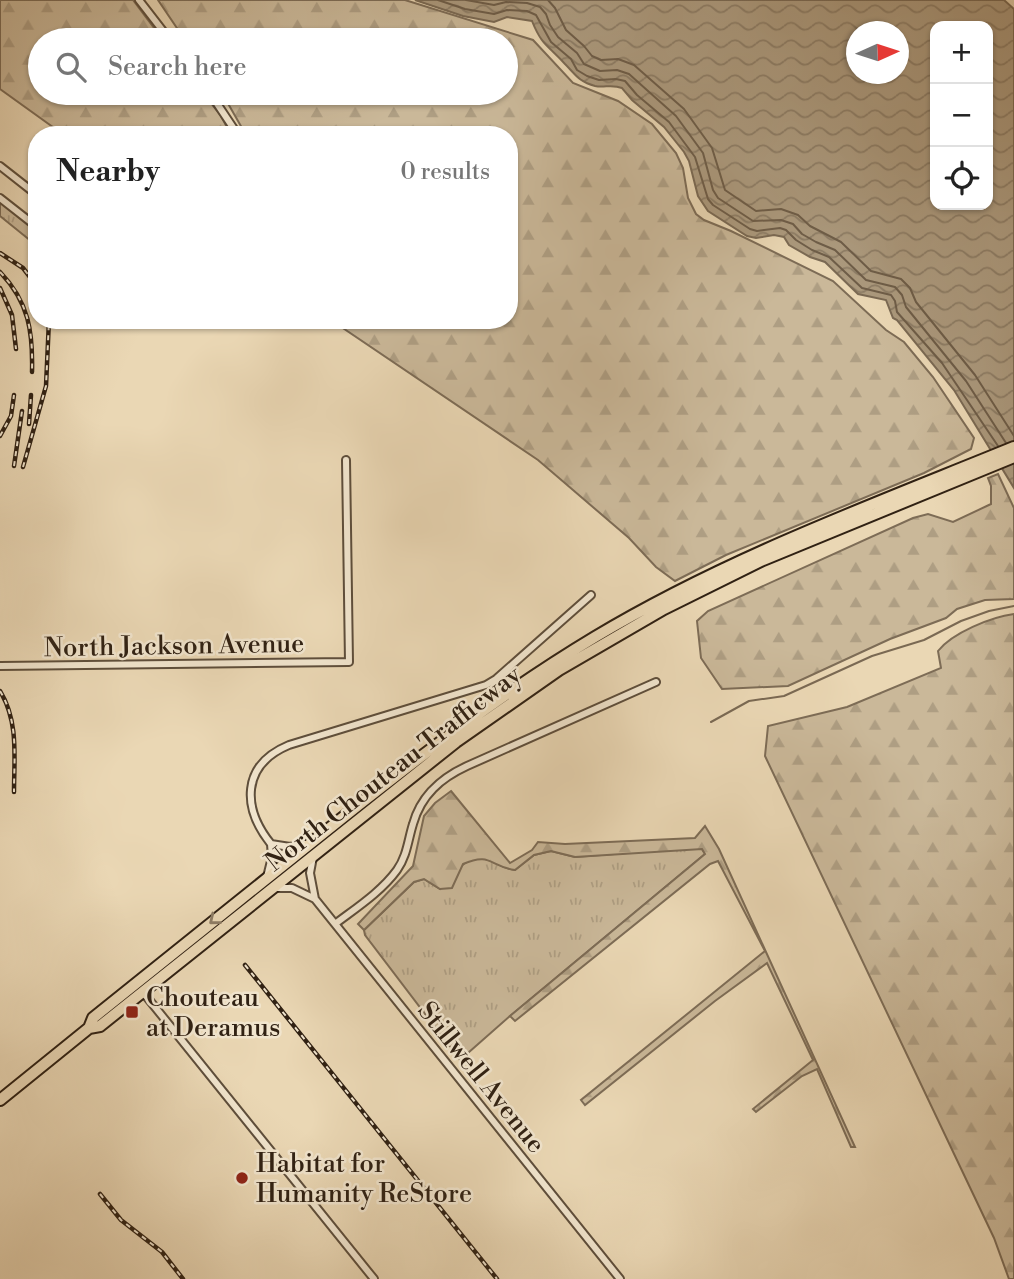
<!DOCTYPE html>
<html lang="en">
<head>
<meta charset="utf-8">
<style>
	body { margin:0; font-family:"Libre Bodoni",serif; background:#f2f2f2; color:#222 }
	.controls { position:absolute; right:21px; top:21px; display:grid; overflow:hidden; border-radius:14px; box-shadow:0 2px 5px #0004 }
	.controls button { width:63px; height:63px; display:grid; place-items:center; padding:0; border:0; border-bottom:2px solid #e0e0e0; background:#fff; color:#222; font:35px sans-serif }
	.compass { position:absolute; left:846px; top:21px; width:63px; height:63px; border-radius:50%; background:#fff; box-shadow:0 2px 5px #0004; rotate:87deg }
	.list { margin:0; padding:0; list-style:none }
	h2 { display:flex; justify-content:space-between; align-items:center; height:91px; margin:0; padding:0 28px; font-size:30px }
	h2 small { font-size:23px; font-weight:400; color:#767676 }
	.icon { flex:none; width:38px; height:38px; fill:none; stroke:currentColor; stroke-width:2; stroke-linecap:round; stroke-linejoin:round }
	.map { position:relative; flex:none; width:1014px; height:1279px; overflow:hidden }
	.search { position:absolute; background:#fff; box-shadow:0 2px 5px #0004; left:28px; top:28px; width:490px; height:77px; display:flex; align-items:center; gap:18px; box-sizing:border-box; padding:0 24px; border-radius:38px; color:#767676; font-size:26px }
	.panel { position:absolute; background:#fff; box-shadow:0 2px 5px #0004; left:28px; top:126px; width:490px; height:203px; border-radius:28px }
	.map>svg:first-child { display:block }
	.grass { fill:url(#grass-tufts); stroke:#7d6c56; stroke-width:2 }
	.forest { fill:url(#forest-firs); stroke:#7d6c56; stroke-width:2 }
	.water { fill:url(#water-waves); stroke:#7a6953; stroke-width:2; fill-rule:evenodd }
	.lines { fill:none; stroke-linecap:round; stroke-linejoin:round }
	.shore { stroke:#6e5d48; stroke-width:2 }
	.stream { stroke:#7a6953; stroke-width:2 }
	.minor-casing { stroke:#5e4e3b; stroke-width:10 }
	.primary-casing { stroke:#302113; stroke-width:14 }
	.minor { stroke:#f1e5ce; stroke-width:6 }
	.primary { stroke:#ead7b4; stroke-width:10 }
	.rail-casing { stroke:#302113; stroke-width:4.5 }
	.rail { stroke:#f1e5ce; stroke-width:2; stroke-dasharray:5; stroke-linecap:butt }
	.oneway { stroke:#8d7c64 }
	.poi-dot { fill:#8f2418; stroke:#f1e5ce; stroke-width:2.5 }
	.labels { text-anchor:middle; stroke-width:5; stroke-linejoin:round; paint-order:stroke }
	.street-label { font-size:26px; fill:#302113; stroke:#f1e5ce }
	.poi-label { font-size:26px; fill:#302113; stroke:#f1e5ce; text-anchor:start }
</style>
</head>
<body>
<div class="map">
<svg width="1014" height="1279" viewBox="0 0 1014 1279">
	<defs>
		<pattern id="grass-tufts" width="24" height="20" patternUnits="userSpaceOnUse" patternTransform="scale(1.75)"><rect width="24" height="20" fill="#cab899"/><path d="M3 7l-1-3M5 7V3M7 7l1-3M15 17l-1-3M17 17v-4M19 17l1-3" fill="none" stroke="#ae9e83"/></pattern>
		<pattern id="forest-firs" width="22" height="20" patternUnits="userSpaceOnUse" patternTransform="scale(1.75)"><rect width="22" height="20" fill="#cab899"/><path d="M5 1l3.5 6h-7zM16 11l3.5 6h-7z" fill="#ae9e83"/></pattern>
		<pattern id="water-waves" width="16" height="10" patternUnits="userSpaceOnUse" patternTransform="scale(1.75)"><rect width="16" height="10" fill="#ab997d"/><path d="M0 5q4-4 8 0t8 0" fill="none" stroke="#8c7c65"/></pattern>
	</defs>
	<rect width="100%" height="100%" fill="#ead7b4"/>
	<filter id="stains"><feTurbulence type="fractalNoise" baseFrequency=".00286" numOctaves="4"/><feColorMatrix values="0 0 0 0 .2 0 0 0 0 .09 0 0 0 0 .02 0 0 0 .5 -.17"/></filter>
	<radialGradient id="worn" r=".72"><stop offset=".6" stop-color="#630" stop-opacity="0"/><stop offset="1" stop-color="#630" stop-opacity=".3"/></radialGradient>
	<!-- grass -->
	<path class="grass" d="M0,202L37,230V246L0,216Z
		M680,849H702L705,854L510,1016L460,1060L365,935L364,930L414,882L424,879L440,889C453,874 467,852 489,860C499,864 504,869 515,870L534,855L551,851L575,857Z"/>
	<!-- forest -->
	<path class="forest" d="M0,0H133L163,40H40V93H203L221,116L231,135H64L0,89Z
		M158,0H405L533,40L573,83L618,101L652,124L676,153L683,168L688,198L696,214L704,220L731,231L833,281L886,330L904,342L933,377L974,438L971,449L924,473L726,555L675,581L656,567L629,538L538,460L331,320H509V135H246L222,93H506V40H185Z
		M998,474L1014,508V599L985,600L957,609L946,618L890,639L788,686L722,689L701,658L697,621L708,611L913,518L928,514L953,522L991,504V486L988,478Z
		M1014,614V1279H1009L994,1238L765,756L768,726L847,707L941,668L938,651C952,633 991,617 1014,614Z
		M451,791L510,863L532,850L538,842L565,844L695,838L705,826L719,849L855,1147H851L817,1069L802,1076L756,1112L753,1109L813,1060L767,963L715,1001L585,1105L581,1100L765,951L718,861L710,864L515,1021L510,1016L705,854L702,849L575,857L551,851L534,855L515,870C489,866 491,852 463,864L452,888L440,889L424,879L414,882L364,930L358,924L413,866L424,816L435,803Z"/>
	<!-- water -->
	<path class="water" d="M415,0H1004L1014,9V488L954,390L897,320L893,318L886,300L858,294L825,262L810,257L789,245L784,237L774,235L756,238L747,236L708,211L698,196L689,161L684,152L664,127L632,100L622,88C612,84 604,88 595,86C579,82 575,74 565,64C548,45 542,46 532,21L507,17L494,22L463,16ZM935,26H988V205H935ZM856,32H898V74H856Z"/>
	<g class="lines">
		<!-- shore -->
		<path class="shore" d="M438,0L465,9L494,14L507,10L527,11L536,15L551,42L571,59L577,70L587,76L599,80L616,79L625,81L637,95L669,122L695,157L708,199L713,205L750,229L757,231L780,228L786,230L796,240L812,250L829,257L862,288L891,295L895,301L897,312L942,363L998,446
			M466,0L494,5L506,2L527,3L540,7L546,14L550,25L558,37L577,53L584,64L600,71L617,70L629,74L676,116L703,153L713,190L718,198L753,221L781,220L793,224L802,234L816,242L835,250L866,280L895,287L902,295L906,307L966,381L1006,443
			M548,0L555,8L566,30L584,46L592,56L601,60L618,59L634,65L684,109L712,148L725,190L756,211L781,209L798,215L810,226L841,242L871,271L901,279L910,288L916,302L975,375L1014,436"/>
		<!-- stream -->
		<path class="stream" d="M711,722L749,701L784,696L872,656L924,640L961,621L989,611L1014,606"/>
		<defs>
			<path id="minor" d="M139,0L170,40
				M210,93L238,135
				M0,166L37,195
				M0,198L37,227
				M0,666L349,662L346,460
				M305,844L290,847L271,844C242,808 241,765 289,745L486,685L496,679L591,595
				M313,857L310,873L315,899
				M267,877L272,857L271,844
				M275,888H292L315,899L620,1279
				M335,924C356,908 381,892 397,870C407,856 408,840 413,824C421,795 441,778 467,766L656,682
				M142,991L374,1279"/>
			<path id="primary" d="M89,1028L100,1026L456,742L559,670L664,609L763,560L1014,457
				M0,1100L89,1028L93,1018C176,952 258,885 341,819C423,754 505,691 595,637C727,558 872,505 1014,447"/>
		</defs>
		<!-- minor casing -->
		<use href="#minor" class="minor-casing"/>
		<!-- primary casing -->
		<use href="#primary" class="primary-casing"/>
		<!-- minor -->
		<use href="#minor" class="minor"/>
		<!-- primary -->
		<use href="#primary" class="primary"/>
		<defs>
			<path id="rail" d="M0,253L23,268L37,286
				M0,272C29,302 33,332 32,372
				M0,288L12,315L16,349
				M29,424L31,395
				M0,436L11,416L14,395
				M14,466L22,411
				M23,467L46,386L49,320
				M0,691C19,722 14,758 14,792
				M245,965L497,1279
				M100,1194L121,1220L162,1252L183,1279"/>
		</defs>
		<!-- rail casing -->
		<use href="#rail" class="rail-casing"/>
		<!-- rail -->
		<use href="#rail" class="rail"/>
	</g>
	<!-- one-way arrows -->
	<defs><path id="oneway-chevron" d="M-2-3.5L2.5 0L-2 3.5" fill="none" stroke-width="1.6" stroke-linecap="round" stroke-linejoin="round" transform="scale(1.75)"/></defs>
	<use class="oneway" href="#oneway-chevron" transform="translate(214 920) rotate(141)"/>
	<!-- markers -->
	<g class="poi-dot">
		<rect x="125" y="1005" width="14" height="14" rx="3.5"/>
		<circle cx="242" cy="1178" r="7"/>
	</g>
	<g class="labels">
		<!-- street labels -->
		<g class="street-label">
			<text transform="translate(174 645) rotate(-1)" y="9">North Jackson Avenue</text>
			<text transform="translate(393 768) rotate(-38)" y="9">North Chouteau Trafficway</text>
			<text transform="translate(482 1077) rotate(51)" y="9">Stillwell Avenue</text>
		</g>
		<!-- poi labels -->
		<g class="poi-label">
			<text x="146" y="1006">Chouteau<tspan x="146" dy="30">at Deramus</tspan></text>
			<text x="256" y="1172">Habitat for<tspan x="256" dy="30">Humanity ReStore</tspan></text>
		</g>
	</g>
	<rect width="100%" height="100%" filter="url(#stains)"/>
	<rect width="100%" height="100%" fill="url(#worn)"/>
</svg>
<div class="controls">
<button>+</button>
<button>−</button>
<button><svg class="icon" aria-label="locate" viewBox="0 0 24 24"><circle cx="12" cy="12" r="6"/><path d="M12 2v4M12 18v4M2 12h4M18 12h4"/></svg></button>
</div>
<svg class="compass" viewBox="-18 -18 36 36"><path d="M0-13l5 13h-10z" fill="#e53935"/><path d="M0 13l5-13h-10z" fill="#767676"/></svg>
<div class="search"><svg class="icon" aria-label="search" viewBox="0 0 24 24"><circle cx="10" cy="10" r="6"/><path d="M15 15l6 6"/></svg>Search here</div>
<section class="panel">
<h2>Nearby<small>0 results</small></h2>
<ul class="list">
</ul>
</section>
</div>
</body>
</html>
